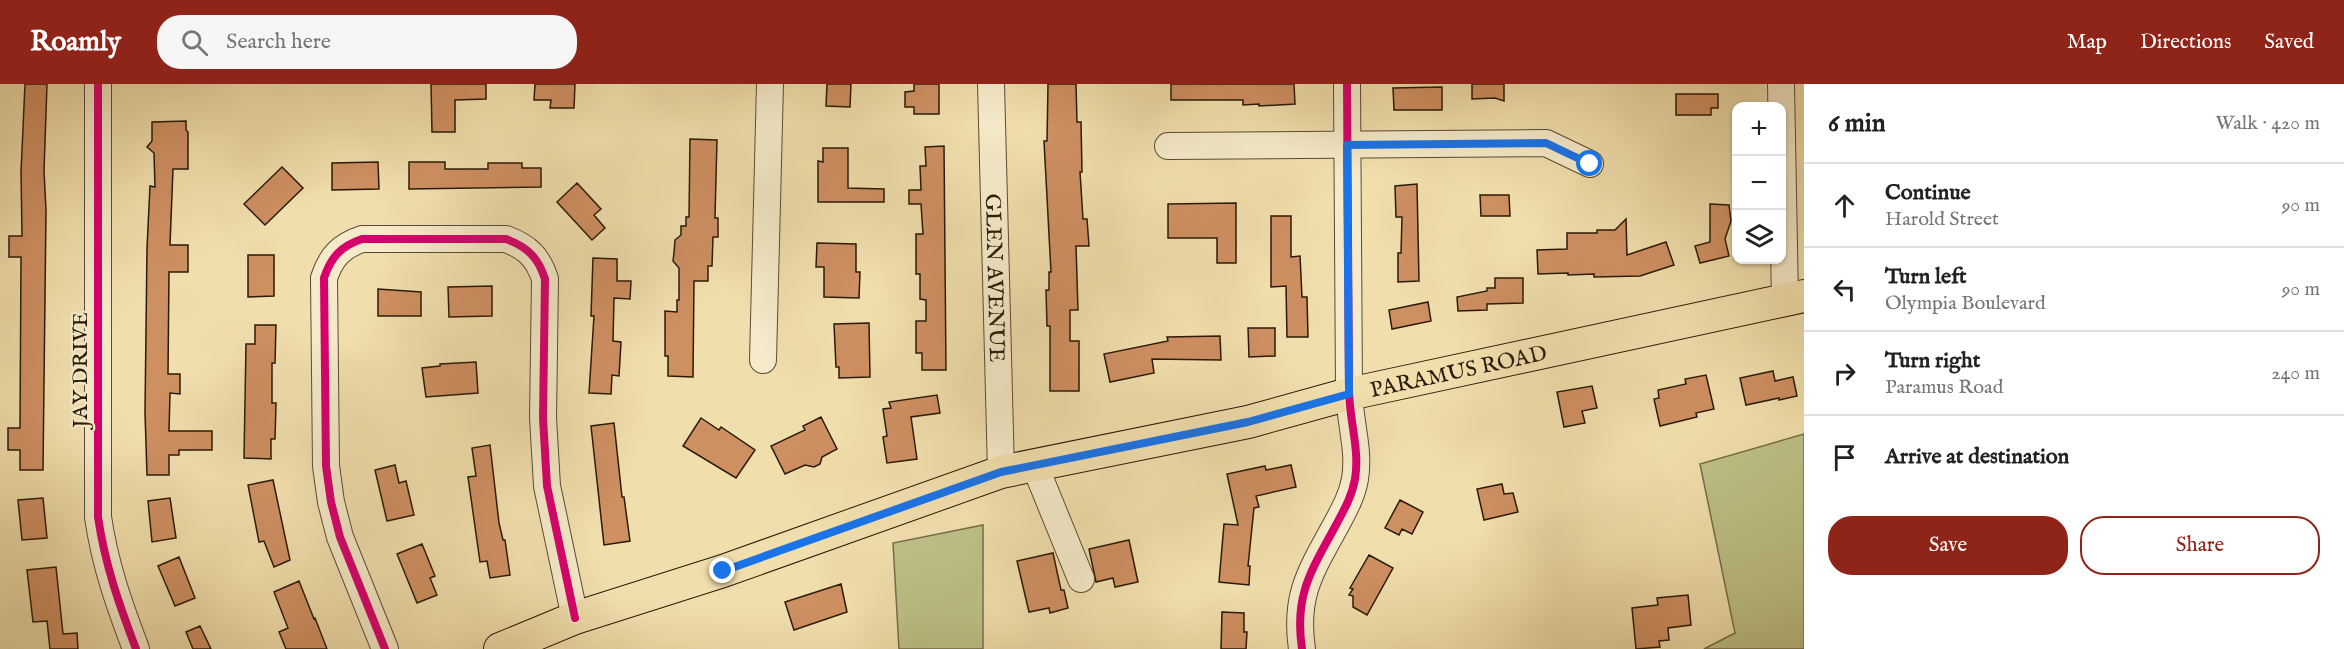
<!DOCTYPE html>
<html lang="en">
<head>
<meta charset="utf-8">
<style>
	body { margin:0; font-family:"IM FELL English",serif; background:#f6f6f6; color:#222 }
	.controls { position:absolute; right:18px; top:18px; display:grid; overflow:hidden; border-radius:12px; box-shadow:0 2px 4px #0004 }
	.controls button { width:54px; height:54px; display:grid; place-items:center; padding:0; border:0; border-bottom:2px solid #e0e0e0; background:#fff; color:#222; font:30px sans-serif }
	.stop { position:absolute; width:18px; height:18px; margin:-14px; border:4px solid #1a73e8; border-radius:50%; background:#fff }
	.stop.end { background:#1a73e8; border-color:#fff; box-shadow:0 2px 6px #0008 }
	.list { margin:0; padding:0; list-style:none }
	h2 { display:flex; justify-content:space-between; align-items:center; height:78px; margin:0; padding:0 24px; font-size:26px }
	h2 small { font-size:20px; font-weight:400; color:#767676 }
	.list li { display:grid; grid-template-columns:39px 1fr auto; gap:18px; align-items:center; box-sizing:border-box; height:84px; padding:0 24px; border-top:2px solid #e0e0e0 }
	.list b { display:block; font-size:22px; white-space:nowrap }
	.list p { margin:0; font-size:20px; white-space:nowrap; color:#767676 }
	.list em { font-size:20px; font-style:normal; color:#767676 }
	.actions { display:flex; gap:12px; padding:18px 24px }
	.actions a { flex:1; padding:14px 0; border:2px solid #8f2418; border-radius:24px; text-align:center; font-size:21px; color:#8f2418 }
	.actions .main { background:#8f2418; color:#fff }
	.icon { flex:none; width:33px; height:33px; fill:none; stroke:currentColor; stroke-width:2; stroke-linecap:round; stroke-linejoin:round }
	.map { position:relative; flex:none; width:1804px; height:565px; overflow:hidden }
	header { display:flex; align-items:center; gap:36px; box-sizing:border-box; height:84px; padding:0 30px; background:#8f2418; color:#fff }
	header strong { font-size:28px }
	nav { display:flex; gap:33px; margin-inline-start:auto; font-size:21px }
	.search { width:420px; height:54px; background:#f6f6f6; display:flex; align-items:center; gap:15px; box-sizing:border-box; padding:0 21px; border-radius:24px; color:#767676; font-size:22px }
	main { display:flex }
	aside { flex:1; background:#fff }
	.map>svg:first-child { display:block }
	.green { fill:#bdc087; stroke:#746d48; stroke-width:1.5 }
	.building { fill:#ce8f61; stroke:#2b1a08; stroke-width:1.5 }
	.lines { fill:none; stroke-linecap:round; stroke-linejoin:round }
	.minor-casing { stroke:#5c4b31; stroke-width:28 }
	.major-casing { stroke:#2b1a08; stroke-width:34 }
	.minor { stroke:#f5eac9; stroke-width:26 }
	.major { stroke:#f0deac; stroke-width:32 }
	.cycleway-casing { stroke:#f5eac9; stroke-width:11 }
	.cycleway { stroke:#d6006c; stroke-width:8 }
	.route { stroke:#1a73e8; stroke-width:8 }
	.labels { text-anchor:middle; stroke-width:4.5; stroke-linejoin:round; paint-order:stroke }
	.street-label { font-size:22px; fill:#2b1a08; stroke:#f5eac9 }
</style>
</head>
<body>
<header>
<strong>Roamly</strong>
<div class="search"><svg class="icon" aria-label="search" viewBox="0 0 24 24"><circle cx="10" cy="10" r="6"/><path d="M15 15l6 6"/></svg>Search here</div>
<nav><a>Map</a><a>Directions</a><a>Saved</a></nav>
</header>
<main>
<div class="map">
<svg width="1804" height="565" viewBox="0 0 1804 565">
	<rect width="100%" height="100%" fill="#f0deac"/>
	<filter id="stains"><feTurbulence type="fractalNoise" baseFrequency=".00333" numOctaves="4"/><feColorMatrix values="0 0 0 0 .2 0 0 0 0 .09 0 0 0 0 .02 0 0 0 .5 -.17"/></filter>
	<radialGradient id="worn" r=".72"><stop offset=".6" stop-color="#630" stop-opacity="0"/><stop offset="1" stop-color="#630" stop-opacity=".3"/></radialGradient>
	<!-- green -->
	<path class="green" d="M1804,350V565H1704L1735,549L1700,380Z
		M983,441V565H899L893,459Z"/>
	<!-- building -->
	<path class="building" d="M25,0H47L44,87L46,126L43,386H20V366H8V344H20L21,173H9V152H22L21,88Z
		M431,0H486V15L455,16V48H432Z
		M535,0H575L574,24H550L551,16H534Z
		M827,0H851L850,23L826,22Z
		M914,0H939V30H914V23H905V8L914,7Z
		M1048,0H1076L1077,38H1081L1082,88H1080L1083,135H1087L1089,162H1076L1078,226H1070V257H1079V307H1050V242H1047L1046,206H1049V188H1051L1044,57H1047Z
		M1171,0H1294L1295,20L1259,22V20L1243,21V16H1171Z
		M1472,0H1504V17L1495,14L1472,15Z
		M1442,3V26H1394L1393,4Z
		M1676,10H1718V24H1711V31H1676Z
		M186,37V46L188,48V85H173L170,161H188V188H169L168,290H180V310L170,309L169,347H212V366H179V371H169V391H147L145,329L147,164L150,102L155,103L154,69L147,63L152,57V38Z
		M690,55L717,56L715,134H718V153H713L712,182H708V197H694L693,293L668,292V272H665V227L677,228V216H679V184L673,177L674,169L675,156L681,151V142H686V133H689Z
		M944,62L946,286H922V269H916V237H926V216L920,215V190H916V150H923L921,120H909V106H921L920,82H926L925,63Z
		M823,64H848V104L884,105V118H818V77L823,78Z
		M378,78L379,105L332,106V79Z
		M409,78H445V85H488V79H522V84H541V103L409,105Z
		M282,83L303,104L265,141L244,120Z
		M577,99L601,125L594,131L605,144L592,156L557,118Z
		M1417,100L1419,197L1398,198V169H1401L1402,133H1396L1395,102Z
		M1480,111H1509L1510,132H1481Z
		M1236,119V179H1217V154H1168V120Z
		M1710,120L1729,121L1731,137L1725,155L1729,172L1700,179L1695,162L1710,158Z
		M1271,132H1291V173L1300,172L1302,213H1307L1308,253H1287L1286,202L1271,203Z
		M1626,135L1627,171L1666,158L1674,181L1640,192L1594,193V190L1568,191V189L1538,190L1537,166L1567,165V149H1597V146H1615Z
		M817,159L856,160V188H860L859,214L824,213V183H816Z
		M248,171H274V212L248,213Z
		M593,174L617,175V197H631L630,215L614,214L613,257L621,258L619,292L612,291L611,310L589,309L594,232H591Z
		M1495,194H1523V219L1487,220V226L1458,227L1457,213L1487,207V204H1495Z
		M492,202V232L449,233L448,203Z
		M378,205L421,208V232H378Z
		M1428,218L1431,237L1392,245L1389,226Z
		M869,239L870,293L839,294V283H836L834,240Z
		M255,241H276L275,279H272V319H276L275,355H271V375L244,374L246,260H255Z
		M1248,244H1275V272L1249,273Z
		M1220,252L1221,276L1152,275L1154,289L1110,298L1104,270L1168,257L1167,253Z
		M476,278L478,309L426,313L422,284L440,282V280Z
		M1773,287L1775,297L1793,293L1797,312L1779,316V314L1746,321L1740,294Z
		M1706,291L1714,325L1696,329L1697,333L1660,342L1654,315L1659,314L1658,306L1686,300L1685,295Z
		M1592,302L1597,324L1582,327L1585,339L1564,343L1557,308Z
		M937,311L940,329L911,333L917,375L887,379L883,353L887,352L883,325L891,324L889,318Z
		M821,333L837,365L822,373L820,380L814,383L805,381L785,390L771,362L805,346L803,342Z
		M701,334L719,346L721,343L755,366L736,394L683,362Z
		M614,339L622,413H624L630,457L604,461L591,342Z
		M490,361L499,439L503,456H505L510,491L490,494L487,477L480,478L468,393L476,392L472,364Z
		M395,381L399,399L406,397L414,431L387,437L375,386Z
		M1291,381L1296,403L1256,412L1259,423L1254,424L1248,482H1250L1249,501L1219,498L1224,440L1238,441L1227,390L1265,382L1266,386Z
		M273,396L290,476L274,483L264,457L259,458L248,401Z
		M1502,400L1504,410L1513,409L1518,428L1484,436L1477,405Z
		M43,414L47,454L22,456L18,416Z
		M170,414L176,454L152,458L148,417Z
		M1400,416L1423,428L1412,450L1402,445L1399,451L1385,444Z
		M1129,456L1138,498L1115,503L1113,494L1096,498L1089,465Z
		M422,460L435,492L430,494L437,511L417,519L397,470Z
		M1053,469L1061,506H1064L1068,524L1050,529L1049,524L1029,528L1017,477Z
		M1369,471L1393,484L1367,531L1353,523V512L1349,511L1353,505L1350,504Z
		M179,473L195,514L175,522L158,482Z
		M56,483L63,550L77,549L78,565H50L47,537L33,538L27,486Z
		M299,497L314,535L315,534L327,565H286L279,548L288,544L274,508Z
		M841,500L847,528L794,546L785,518Z
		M1688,511L1691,541L1668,544L1669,556L1659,557L1660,563L1636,565L1632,524L1658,521L1657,514Z
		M1222,528L1244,529V548H1247L1246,565H1221Z
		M200,542L211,565H193L186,548Z"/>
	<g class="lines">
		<defs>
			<g id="minor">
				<path d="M98,0V433C105,481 119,520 136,565"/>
				<path id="s1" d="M991,0L1001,388"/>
				<path d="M1781,0L1785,216"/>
				<path d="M1168,62L1546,59L1590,80"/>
				<path d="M763,276L770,0"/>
				<path d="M1035,382L1081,495"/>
				<path d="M385,565L340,453L331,418L326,382L324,194C331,173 341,162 362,155H506C527,163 538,173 545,195L543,334L547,402L575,534"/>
				<path d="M1302,565C1294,511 1311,487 1336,441C1344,426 1352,412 1355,395C1360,365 1349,336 1349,305C1348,203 1348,102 1347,0"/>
			</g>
			<g id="major">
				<path id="s2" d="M500,565L575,534L723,487L1001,388L1248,338L1349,310L1804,212"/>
			</g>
		</defs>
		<!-- minor casing -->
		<use href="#minor" class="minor-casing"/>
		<!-- major casing -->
		<use href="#major" class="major-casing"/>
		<!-- minor -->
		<use href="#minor" class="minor"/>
		<!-- major -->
		<use href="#major" class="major"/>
		<defs>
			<path id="cycleway" d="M98,0V433C105,481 119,520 136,565
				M385,565L340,453L331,418L326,382L324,194C331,173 341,162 362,155H506C527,163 538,173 545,195L543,334L547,402L575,534
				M1302,565C1294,511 1311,487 1336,441C1344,426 1352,412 1355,395C1360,365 1349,336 1349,305C1348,203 1348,102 1347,0"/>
		</defs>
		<!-- cycleway casing -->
		<use href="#cycleway" class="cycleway-casing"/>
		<!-- cycleway -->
		<use href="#cycleway" class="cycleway"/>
	</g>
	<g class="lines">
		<!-- route -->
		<path class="route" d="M723,487L1001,388L1248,338L1349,310L1347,61L1546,59L1590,80"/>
	</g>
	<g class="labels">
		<!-- street labels -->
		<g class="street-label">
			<text dy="8" stroke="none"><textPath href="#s1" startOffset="194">GLEN AVENUE</textPath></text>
			<text transform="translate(79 286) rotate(-90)" y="8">JAY DRIVE</text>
			<text dy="8" stroke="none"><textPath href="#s2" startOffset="1000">PARAMUS ROAD</textPath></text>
		</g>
	</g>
	<rect width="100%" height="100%" filter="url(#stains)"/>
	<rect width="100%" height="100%" fill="url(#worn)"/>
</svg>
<div class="controls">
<button>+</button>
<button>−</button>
<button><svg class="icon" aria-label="layers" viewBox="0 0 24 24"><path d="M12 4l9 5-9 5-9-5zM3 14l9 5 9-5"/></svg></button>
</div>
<div class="stop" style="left:1590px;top:80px"></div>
<div class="stop end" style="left:723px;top:487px"></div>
</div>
<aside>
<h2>6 min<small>Walk · 420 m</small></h2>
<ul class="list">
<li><svg class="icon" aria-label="ahead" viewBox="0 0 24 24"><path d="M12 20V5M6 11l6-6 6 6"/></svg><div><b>Continue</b><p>Harold Street</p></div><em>90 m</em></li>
<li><svg class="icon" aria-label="left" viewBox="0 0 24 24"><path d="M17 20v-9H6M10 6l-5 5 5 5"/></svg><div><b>Turn left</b><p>Olympia Boulevard</p></div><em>90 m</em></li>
<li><svg class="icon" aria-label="right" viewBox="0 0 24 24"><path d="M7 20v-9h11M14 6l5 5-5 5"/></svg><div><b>Turn right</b><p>Paramus Road</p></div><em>240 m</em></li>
<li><svg class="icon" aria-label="arrive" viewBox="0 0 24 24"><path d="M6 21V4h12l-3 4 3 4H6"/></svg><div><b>Arrive at destination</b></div></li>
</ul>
<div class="actions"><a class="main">Save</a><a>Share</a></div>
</aside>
</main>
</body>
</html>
